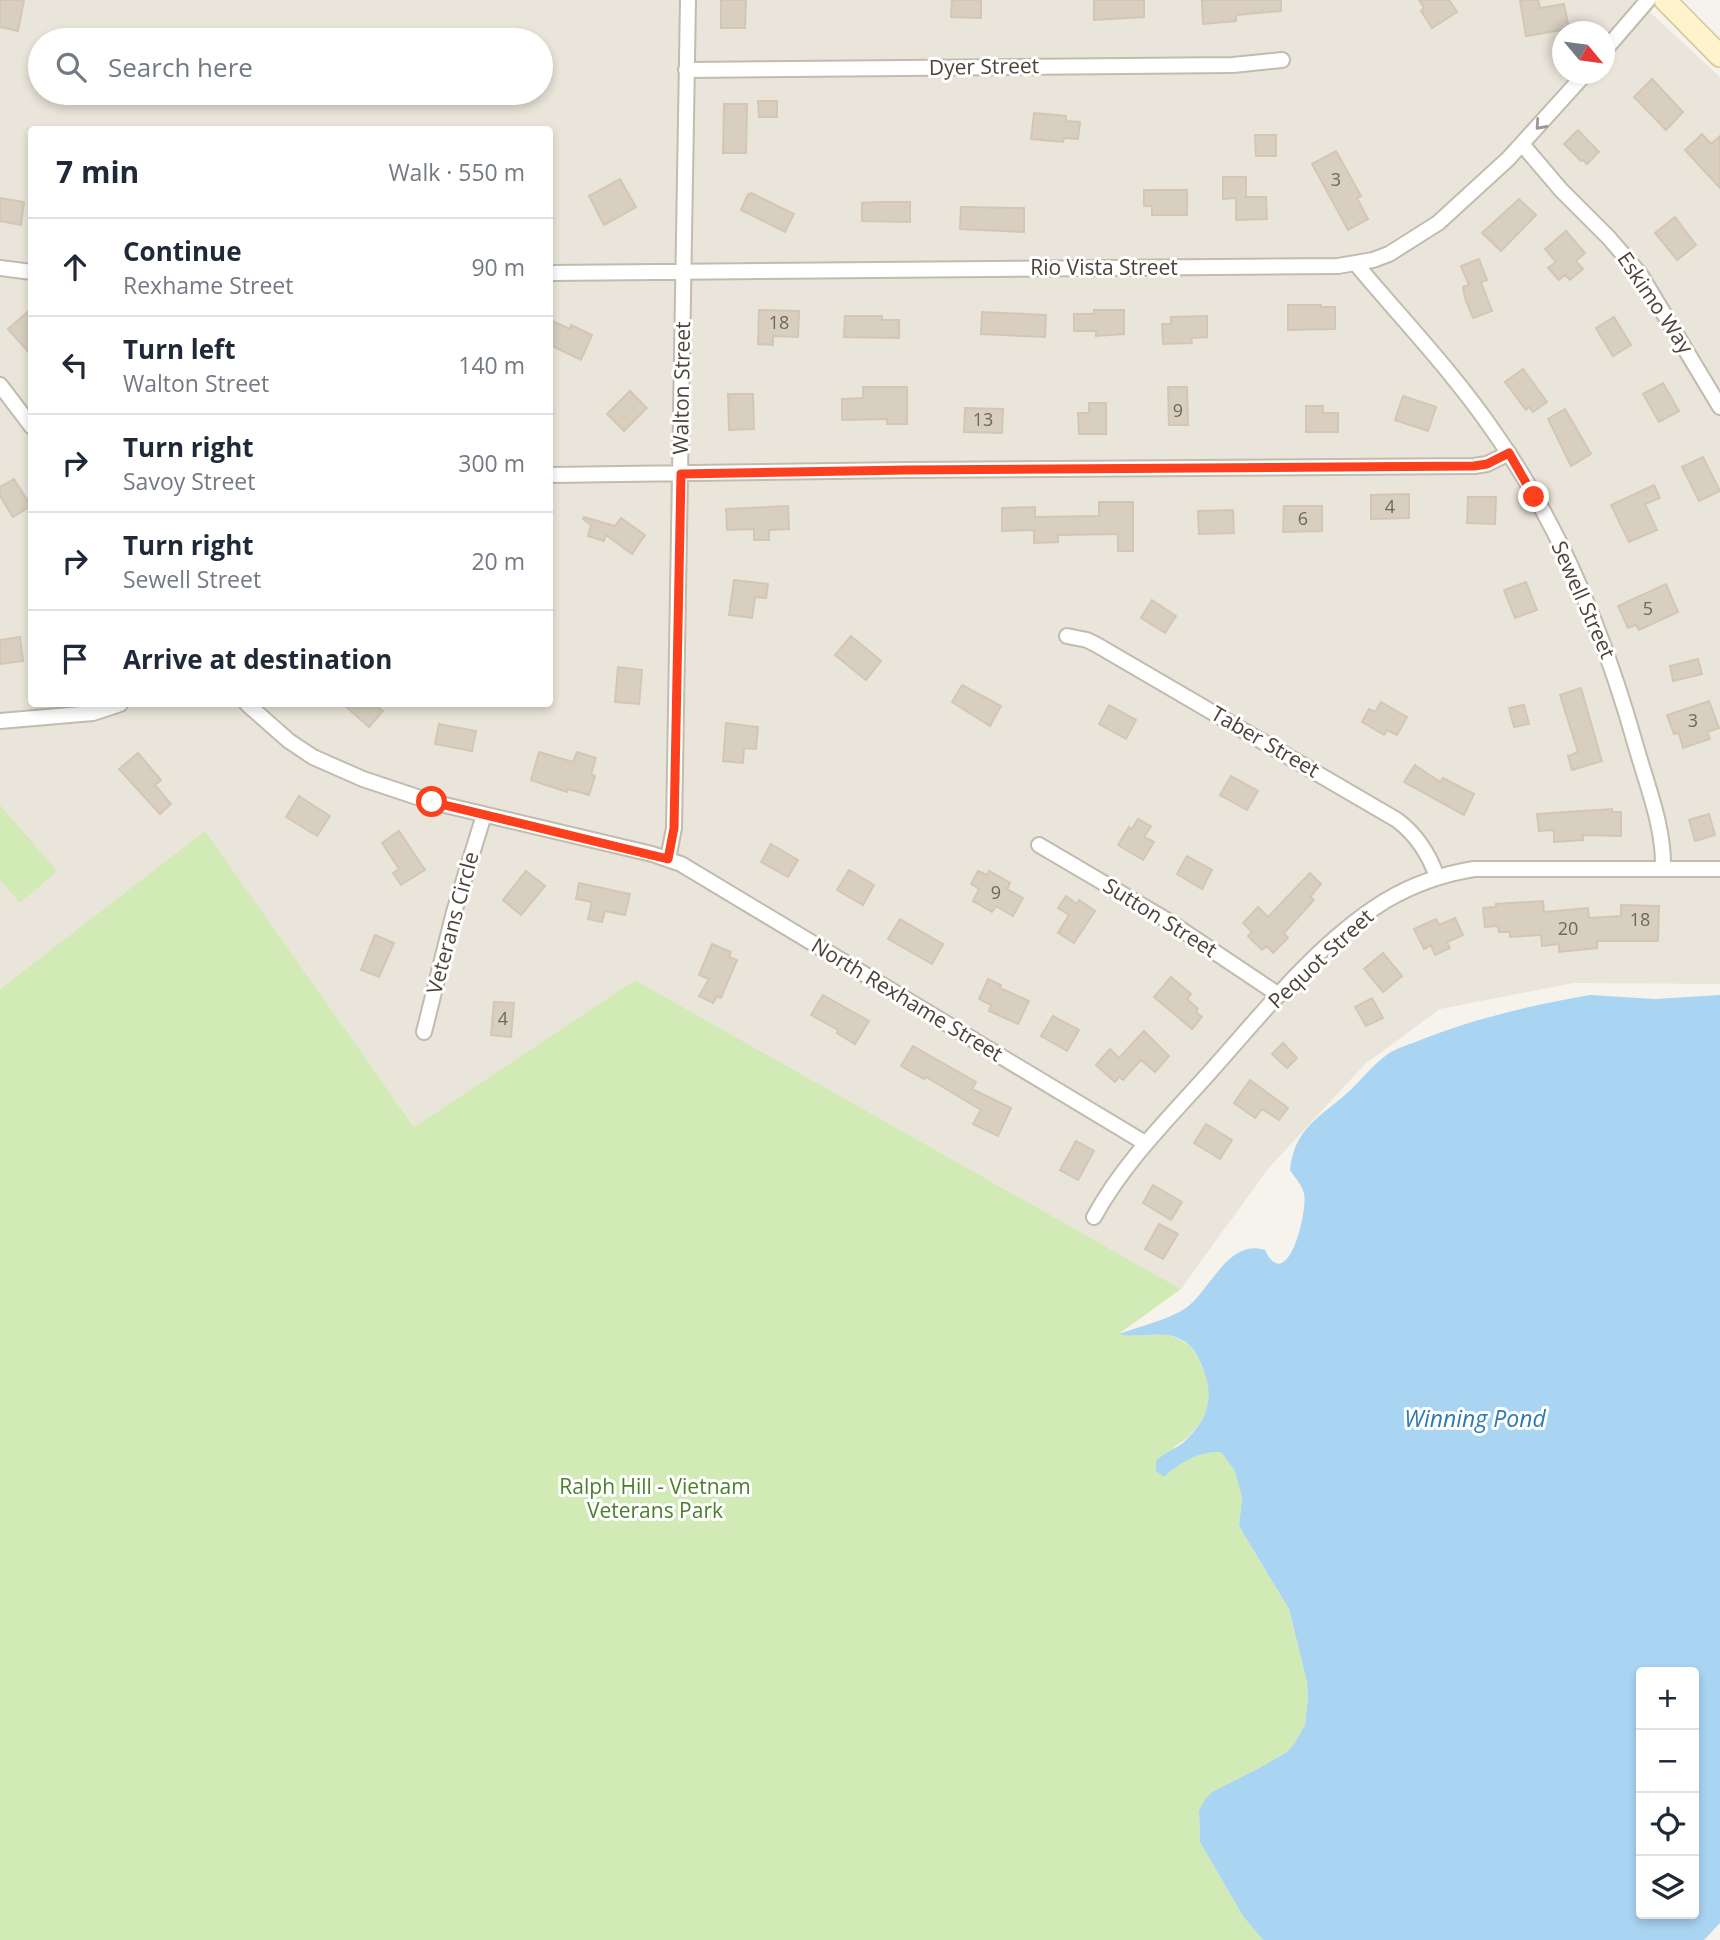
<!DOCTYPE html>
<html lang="en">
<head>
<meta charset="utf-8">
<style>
	body { margin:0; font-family:"Open Sans",sans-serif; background:#f6f6f7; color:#1f2937 }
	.controls { position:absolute; right:21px; bottom:21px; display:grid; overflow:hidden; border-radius:7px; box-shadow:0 4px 10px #0003 }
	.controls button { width:63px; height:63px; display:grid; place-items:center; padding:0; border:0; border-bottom:2px solid #e0e1e3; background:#fff; color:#1f2937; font:35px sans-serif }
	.compass { position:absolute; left:1552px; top:21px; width:63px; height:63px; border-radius:50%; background:#fff; box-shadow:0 4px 10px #0003; rotate:119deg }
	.stop { position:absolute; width:21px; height:21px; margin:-16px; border:5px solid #fc3f1d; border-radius:50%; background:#fff }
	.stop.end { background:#fc3f1d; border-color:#fff; box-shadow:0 2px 7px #0008 }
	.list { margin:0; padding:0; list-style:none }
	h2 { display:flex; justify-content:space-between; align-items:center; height:91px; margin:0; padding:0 28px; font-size:30px }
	h2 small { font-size:23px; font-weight:400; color:#747a83 }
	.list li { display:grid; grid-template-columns:46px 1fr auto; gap:21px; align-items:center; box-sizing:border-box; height:98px; padding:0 28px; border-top:2px solid #e0e1e3 }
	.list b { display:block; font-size:26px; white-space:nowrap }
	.list p { margin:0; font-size:23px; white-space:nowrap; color:#747a83 }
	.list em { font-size:23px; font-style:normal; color:#747a83 }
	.icon { flex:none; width:38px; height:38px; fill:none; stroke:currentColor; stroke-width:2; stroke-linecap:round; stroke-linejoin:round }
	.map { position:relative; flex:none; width:1720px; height:1940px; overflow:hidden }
	.search { position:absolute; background:#fff; box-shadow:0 4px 10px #0003; left:28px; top:28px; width:525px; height:77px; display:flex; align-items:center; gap:18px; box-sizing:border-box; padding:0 24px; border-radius:38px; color:#747a83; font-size:26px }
	.panel { position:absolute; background:#fff; box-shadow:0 4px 10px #0003; left:28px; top:126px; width:525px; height:581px; border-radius:7px }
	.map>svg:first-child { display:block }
	.residential { fill:#eae5da; fill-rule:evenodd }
	.green { fill:#d2eab5 }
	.water { fill:#a9d4f2; fill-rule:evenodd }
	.building { fill:#d8cfc1; stroke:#d3c7b4; stroke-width:2 }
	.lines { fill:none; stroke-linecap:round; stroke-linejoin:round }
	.street-casing { stroke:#c2bbae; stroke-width:18 }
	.secondary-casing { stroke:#d6c79b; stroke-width:24 }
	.street { stroke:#fff; stroke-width:14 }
	.secondary { stroke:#fff3cd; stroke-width:21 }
	.oneway { stroke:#9c9892 }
	.route { stroke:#fc3f1d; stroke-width:9 }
	.labels { text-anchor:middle; stroke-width:6; stroke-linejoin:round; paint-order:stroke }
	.number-label { font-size:18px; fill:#6e675b }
	.street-label { font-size:21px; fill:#4b4439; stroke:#fff }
	.park-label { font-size:21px; fill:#4a7f2a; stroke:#fff }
	.water-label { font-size:23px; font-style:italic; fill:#2e7ab2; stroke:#fff }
</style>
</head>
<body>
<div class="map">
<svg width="1720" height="1940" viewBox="0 0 1720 1940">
	<rect width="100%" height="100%" fill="#f6f3ec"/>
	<!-- residential -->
	<path class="residential" d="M0,0H1637L1720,77V984L1574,983L1440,1009L1365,1064L1267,1170L1181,1289L635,980L414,1127L205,832L0,989ZM1562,32H1604V74H1562ZM40,40H541V93H40ZM32,130H550V704H32Z"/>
	<!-- green -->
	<path class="green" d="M0,805L57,871L20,903L0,880Z
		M205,831L414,1127L635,980L1181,1289L1120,1333C1138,1340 1161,1329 1179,1339C1193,1346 1197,1354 1202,1367C1205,1374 1209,1381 1210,1388C1212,1410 1195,1436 1175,1446L1164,1477C1179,1463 1199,1451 1221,1452L1235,1471L1242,1498L1239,1526L1289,1609L1307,1682L1308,1698L1305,1725L1294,1744L1287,1752L1261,1767L1212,1792L1199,1812L1200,1842L1243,1916L1263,1940H0V989Z"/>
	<!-- water -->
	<path class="water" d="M1590,995L1655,999L1720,995V1923L1704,1940H1263L1243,1916L1200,1842L1199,1811L1204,1801L1212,1792L1261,1767L1287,1752L1294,1744L1305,1725L1308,1698L1307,1682L1289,1609L1239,1526L1242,1498L1235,1471L1221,1452C1199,1451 1179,1463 1164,1477L1156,1471V1461C1165,1452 1179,1448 1187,1439C1208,1418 1214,1398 1204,1371C1198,1356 1194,1345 1178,1338C1160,1330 1138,1339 1119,1334C1140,1326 1168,1320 1186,1308C1210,1291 1228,1238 1265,1250C1287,1296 1308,1213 1304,1193C1301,1183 1295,1178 1290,1170C1294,1130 1318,1118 1345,1095C1360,1082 1372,1065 1388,1054C1398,1047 1412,1044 1423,1039C1477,1018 1532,1005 1590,995ZM1641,1672H1694V1914H1641Z"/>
	<!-- building -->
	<path class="building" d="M0,0H24L18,31L0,27Z
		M721,0H746L745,28H721Z
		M952,0H981V18L951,17Z
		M1094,0H1144V17L1094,20Z
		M1202,0H1281V11L1236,15V21L1203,24Z
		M1419,0H1449L1457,12L1432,28L1421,11L1424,8Z
		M1520,0H1538L1540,8L1564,4L1569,29L1526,36Z
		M1652,79L1683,112L1666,130L1634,97Z
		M758,101H777V117H759Z
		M724,104H747L746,153H723Z
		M1034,113L1066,116V121L1080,122L1078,139L1064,138L1063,142L1031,139Z
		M1578,130L1599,152L1587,164L1583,160L1581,161L1564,144Z
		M1702,134L1711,144L1720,136V188L1685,150Z
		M1255,135H1276V156H1256Z
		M1336,151L1361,196L1357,198L1368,219L1348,230L1312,164Z
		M1223,177H1246V197H1266L1267,219L1236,220V198L1223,199Z
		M620,179L636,207L604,225L589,196Z
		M1144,190H1187V215H1152V206H1144Z
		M751,193L794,214L785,232L741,210L748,194L750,195Z
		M0,198L24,202L21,225L0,221Z
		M1519,199L1536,215L1501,251L1482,233Z
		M878,202H910V222L862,221V203Z
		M961,207L1024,208V232L960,229Z
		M1675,217L1696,245L1677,260L1655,233Z
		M1566,231L1585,253L1576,261L1583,269L1570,280L1565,275L1559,280L1548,268L1556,262L1545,249Z
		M1479,259L1487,280L1481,282L1492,311L1473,318L1465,298L1463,287L1469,285L1461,266Z
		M1288,305H1321V307H1335V329L1288,330Z
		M32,308V356L8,329Z
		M759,310L799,311L798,337L773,336V345L758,344Z
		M1094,310H1124V334L1096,336V331H1074V314H1094Z
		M982,312L1046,315L1045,337L981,334Z
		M845,316H882V320H899V338L844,337Z
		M1207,316V337L1191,338L1192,343L1163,344L1162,324H1171V317Z
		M1614,317L1631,345L1613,356L1596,328Z
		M550,320L570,329L571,325L592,335L581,360L550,345Z
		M1523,369L1547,402L1533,412L1529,407L1526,410L1505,382Z
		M1663,383L1679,411L1659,422L1643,394Z
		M863,387H907V424H887V419L842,420V399L863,398Z
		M1168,387H1187L1188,425H1169Z
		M630,391L647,408L624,431L607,414Z
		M728,394H753L754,429L729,430Z
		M1403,396L1436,407L1428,431L1395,420Z
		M1089,403H1106V434H1079L1078,413H1089Z
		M1306,406H1323V413H1338V432H1306Z
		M965,408L1003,409L1002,433L964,432Z
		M1565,409L1591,454L1571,466L1548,419Z
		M1703,457L1720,491L1699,501L1682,467Z
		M14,479L31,506L13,517L0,496V487Z
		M1654,485L1660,498L1645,504L1657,530L1629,542L1611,505Z
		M1409,494V518L1371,519V495Z
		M1468,497H1496L1495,524L1467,523Z
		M1099,502H1133V551H1118V534L1058,535V542L1034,543V530L1002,531V508L1035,507V517L1099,516Z
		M788,506L789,529L769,530V540H754V529L727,530L726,509Z
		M1284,506H1322V531L1283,532Z
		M1233,510L1234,533L1199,534L1198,511Z
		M584,517L615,526L621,518L645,535L632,554L606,535L604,541L588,536L591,525L583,519Z
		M734,580L768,584L766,598L755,597L752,618L729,615Z
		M1526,582L1537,610L1515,618L1504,590Z
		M1666,584L1678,612L1639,630L1636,625L1628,628L1618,606Z
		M1152,600L1176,616L1165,633L1141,618Z
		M851,636L881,661L866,680L835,655Z
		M20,637L23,661L0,664V640Z
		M1698,659L1702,674L1673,681L1670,666Z
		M618,667L642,670L639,704L615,702Z
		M962,685L1001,706L990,726L952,702Z
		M1581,688L1602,761L1572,770L1568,756L1578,752L1560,695Z
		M1709,701L1719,728L1707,732L1710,739L1683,748L1679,733L1674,734L1667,715Z
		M1381,702L1407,717L1397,735L1387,730L1384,735L1362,722L1369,709L1375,712Z
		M343,704H375L383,711L369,727Z
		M1109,705L1136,720L1126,739L1099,724Z
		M1524,705L1529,724L1514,727L1509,708Z
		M726,723L758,727L756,749L744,748L743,763L723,761Z
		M439,724L476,731L472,751L435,744Z
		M539,752L573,762L577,752L596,758L591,774L595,776L589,795L568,789L567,792L531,780Z
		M138,753L161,780L155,785L171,804L160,814L119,769Z
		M1415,765L1440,782L1443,778L1474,794L1464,815L1404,782Z
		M1231,776L1258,791L1247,810L1220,795Z
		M299,796L330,816L317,836L286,817Z
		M1612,809V812H1621V836L1583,835V840L1554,842V830L1539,831L1537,814Z
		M1709,814L1715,835L1695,841L1689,820Z
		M1138,819L1151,826L1144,837L1154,842L1143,860L1118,845L1129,827L1132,829Z
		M399,831L425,870L401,885L393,873L399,869L382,843Z
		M771,844L798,860L788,877L761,862Z
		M1187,856L1212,870L1202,889L1177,874Z
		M849,870L874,885L863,905L837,890Z
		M526,871L545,886L521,915L503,900Z
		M978,871L987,875L989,871L1010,883L1007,889L1023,898L1013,916L996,906L992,912L973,901L979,889L971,884Z
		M1310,873L1321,884L1310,897L1314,900L1284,933L1288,938L1273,953L1267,946L1262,950L1248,936L1252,932L1243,923L1258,907L1268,917Z
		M579,883L630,894L625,915L605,911L602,922L588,919L592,902L576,899Z
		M1066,896L1077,904L1079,900L1095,911L1074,943L1058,933L1069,915L1058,908Z
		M1543,901L1544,912L1588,908L1589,918L1621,916V905L1659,906L1658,941H1597V948L1559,952V944L1542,946L1541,935L1510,937V932H1499L1498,926L1485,927L1483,908L1496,907V904Z
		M1455,918L1463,935L1447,942L1450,948L1435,955L1431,945L1424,949L1414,929L1436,919L1439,925Z
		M900,919L943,944L932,964L888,939Z
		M375,935L394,943L379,977L361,970Z
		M712,944L731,952L729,957L737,960L721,998L717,996L713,1003L699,996L709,979L699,975Z
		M1383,953L1402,976L1383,992L1364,969Z
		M1171,977L1191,994L1187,999L1198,1009L1196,1012L1202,1017L1192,1029L1154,997Z
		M988,979L1001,985L1000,988L1029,1001L1018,1024L989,1011L991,1005L979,999Z
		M823,995L869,1021L855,1044L837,1033L838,1030L811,1015Z
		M1372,998L1383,1018L1366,1026L1355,1007Z
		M494,1002L514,1003L511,1037L491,1035Z
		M1053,1016L1079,1030L1067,1051L1041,1036Z
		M1144,1031L1169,1056L1155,1072L1141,1060L1123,1080L1119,1077L1115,1082L1096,1065L1110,1049L1119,1058Z
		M1283,1043L1297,1058L1287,1068L1272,1054Z
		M913,1046L976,1082L972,1089L1011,1108L998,1136L973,1124L981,1110L926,1077L924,1079L901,1066Z
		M1250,1080L1288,1108L1279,1120L1262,1109L1255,1118L1234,1103Z
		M1206,1124L1232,1140L1220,1159L1194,1143Z
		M1076,1141L1094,1151L1078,1180L1060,1170Z
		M1153,1185L1182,1202L1171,1220L1143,1203Z
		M1159,1224L1178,1234L1163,1259L1145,1249Z"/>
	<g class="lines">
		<defs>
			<path id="street" d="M1604,51L1648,0
				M686,70L1233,65L1282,60
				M1522,144L1561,190L1609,238L1640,274L1720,407
				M1356,264C1402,319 1453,372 1494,432C1561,526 1606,639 1637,750C1648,788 1664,828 1663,868
				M0,268L32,272
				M550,273L1338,266L1373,260L1389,254L1438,223L1508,159L1585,74
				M0,385L32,427
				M550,475L907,470L1474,466L1487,464L1509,453
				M1067,636L1087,640L1097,645L1397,820C1417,835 1429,854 1437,877
				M247,704L289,741L313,757L363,779L432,802L652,854L681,864L1145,1143
				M0,721L93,713L120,704
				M1039,845L1170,922L1279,995
				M668,859L674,828L688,0
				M424,1032L454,912L484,815
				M1094,1217C1124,1162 1169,1118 1210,1072C1263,1013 1316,944 1385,901C1412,885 1443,874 1474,869H1720"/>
			<path id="secondary" d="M1665,0L1720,56"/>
		</defs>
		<!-- street casing -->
		<use href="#street" class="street-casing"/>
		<!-- secondary casing -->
		<use href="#secondary" class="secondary-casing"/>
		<!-- street -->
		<use href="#street" class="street"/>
		<!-- secondary -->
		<use href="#secondary" class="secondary"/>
	</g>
	<!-- one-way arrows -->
	<defs><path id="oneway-chevron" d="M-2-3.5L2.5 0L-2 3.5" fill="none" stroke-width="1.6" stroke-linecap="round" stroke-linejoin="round" transform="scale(1.75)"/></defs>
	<use class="oneway" href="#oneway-chevron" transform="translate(1540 125) rotate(132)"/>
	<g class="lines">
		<!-- route -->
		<path class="route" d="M432,802L668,859L674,828L681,474L907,470L1474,466L1487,464L1509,453L1534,497"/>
	</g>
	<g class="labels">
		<!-- number labels -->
		<g class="number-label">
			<text x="1336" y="186">3</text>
			<text x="779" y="329">18</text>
			<text x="1178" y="417">9</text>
			<text x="983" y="426">13</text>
			<text x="1390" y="513">4</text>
			<text x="1303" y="525">6</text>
			<text x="1648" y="615">5</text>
			<text x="1693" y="727">3</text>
			<text x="996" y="899">9</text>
			<text x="1640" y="926">18</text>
			<text x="1568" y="935">20</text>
			<text x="503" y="1025">4</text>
		</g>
		<!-- street labels -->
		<g class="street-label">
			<text transform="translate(984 67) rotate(-1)" y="7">Dyer Street</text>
			<text x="1104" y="275">Rio Vista Street</text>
			<text transform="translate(1655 303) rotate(56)" y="7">Eskimo Way</text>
			<text transform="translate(682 388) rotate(-89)" y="7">Walton Street</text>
			<text transform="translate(1583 600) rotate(66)" y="7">Sewell Street</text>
			<text transform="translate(1265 742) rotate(30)" y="7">Taber Street</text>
			<text transform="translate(1160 918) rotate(32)" y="7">Sutton Street</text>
			<text transform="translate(453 923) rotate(-75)" y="7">Veterans Circle</text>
			<text transform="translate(1321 959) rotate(-43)" y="7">Pequot Street</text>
			<text transform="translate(907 1000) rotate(31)" y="7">North Rexhame Street</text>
		</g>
		<!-- park labels -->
		<g class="park-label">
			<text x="655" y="1494">Ralph Hill - Vietnam<tspan x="655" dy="24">Veterans Park</tspan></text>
		</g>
		<!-- water labels -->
		<g class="water-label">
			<text x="1475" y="1427">Winning Pond</text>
		</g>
	</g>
</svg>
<div class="controls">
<button>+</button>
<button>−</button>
<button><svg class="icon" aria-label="locate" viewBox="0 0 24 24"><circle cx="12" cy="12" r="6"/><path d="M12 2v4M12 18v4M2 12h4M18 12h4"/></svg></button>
<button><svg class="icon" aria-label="layers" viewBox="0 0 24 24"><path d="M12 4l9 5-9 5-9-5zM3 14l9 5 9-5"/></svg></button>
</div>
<svg class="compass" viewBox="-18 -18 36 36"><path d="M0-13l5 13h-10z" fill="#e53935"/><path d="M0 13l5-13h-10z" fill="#747a83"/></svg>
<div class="stop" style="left:432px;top:802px"></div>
<div class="stop end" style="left:1534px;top:497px"></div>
<div class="search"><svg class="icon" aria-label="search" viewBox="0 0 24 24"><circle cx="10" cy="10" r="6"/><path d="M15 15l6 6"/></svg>Search here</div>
<section class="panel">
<h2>7 min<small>Walk · 550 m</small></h2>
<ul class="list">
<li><svg class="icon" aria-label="ahead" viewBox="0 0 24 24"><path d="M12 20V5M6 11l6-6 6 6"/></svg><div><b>Continue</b><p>Rexhame Street</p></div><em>90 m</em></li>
<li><svg class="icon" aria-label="left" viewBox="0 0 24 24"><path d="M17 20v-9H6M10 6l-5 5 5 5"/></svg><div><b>Turn left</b><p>Walton Street</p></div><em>140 m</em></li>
<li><svg class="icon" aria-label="right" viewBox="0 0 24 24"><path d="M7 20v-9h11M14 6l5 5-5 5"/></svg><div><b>Turn right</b><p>Savoy Street</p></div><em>300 m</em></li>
<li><svg class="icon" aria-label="right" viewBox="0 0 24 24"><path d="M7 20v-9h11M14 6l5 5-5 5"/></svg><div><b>Turn right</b><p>Sewell Street</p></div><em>20 m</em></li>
<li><svg class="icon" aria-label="arrive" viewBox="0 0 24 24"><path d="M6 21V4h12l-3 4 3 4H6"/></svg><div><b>Arrive at destination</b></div></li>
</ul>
</section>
</div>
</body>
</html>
